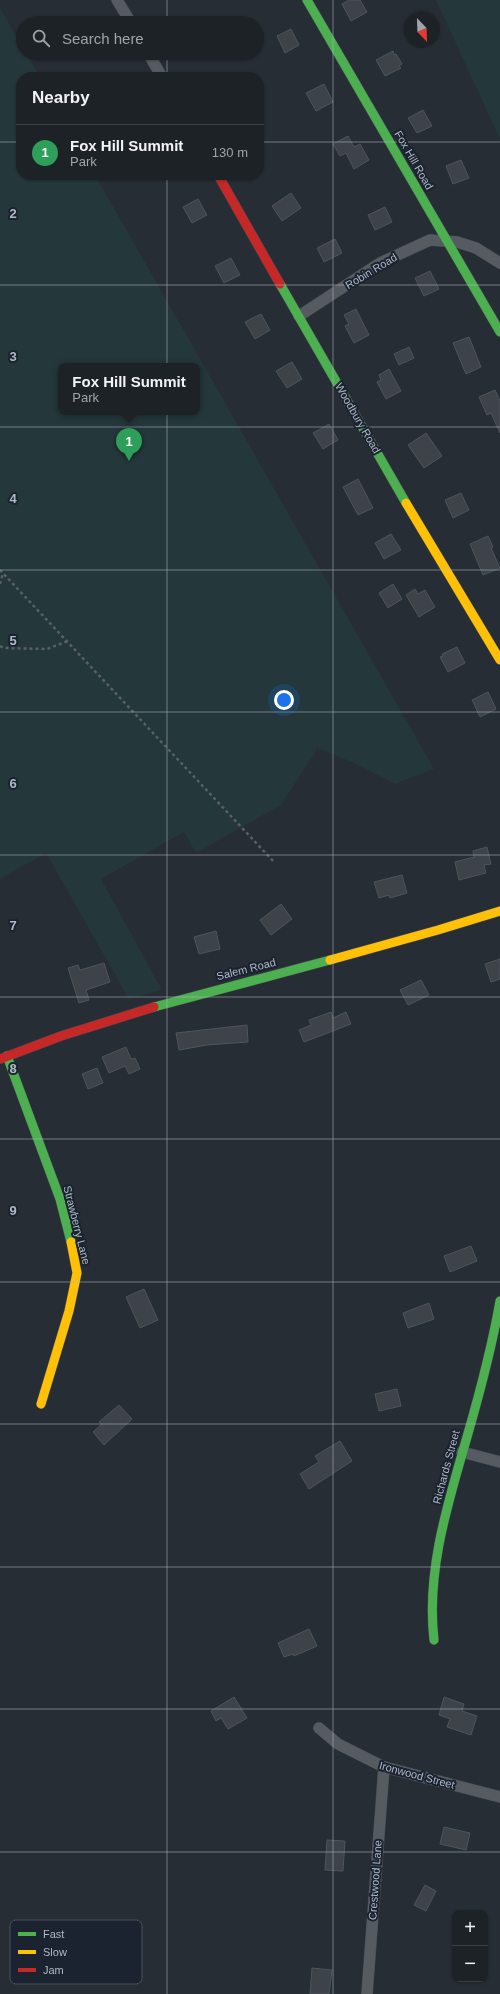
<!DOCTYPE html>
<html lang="en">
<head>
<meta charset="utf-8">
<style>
	body { margin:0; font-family:Arial,sans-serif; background:#252a2f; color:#f1f3f6 }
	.controls { position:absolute; right:12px; bottom:12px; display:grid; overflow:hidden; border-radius:8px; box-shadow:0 1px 3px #0004 }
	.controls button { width:36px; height:36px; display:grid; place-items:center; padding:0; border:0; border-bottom:1px solid #3b3f44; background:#1d2227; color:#f1f3f6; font:20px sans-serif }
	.compass { position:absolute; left:404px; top:12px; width:36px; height:36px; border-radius:50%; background:#1d2227; box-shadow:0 1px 3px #0004; rotate:157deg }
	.you { position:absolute; left:284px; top:700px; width:14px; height:14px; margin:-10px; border:3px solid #fff; border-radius:50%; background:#1a73e8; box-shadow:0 0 0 6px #1a73e833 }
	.badge { display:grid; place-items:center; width:26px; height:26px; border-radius:50%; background:#b45309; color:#fff; font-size:13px; font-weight:700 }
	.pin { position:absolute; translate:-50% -33px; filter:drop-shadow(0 1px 2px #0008) }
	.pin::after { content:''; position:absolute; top:21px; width:14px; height:12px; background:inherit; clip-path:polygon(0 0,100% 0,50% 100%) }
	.popup { position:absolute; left:58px; top:363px; width:142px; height:52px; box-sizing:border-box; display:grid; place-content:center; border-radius:8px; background:#1d2227; filter:drop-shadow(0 1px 3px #0005); font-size:13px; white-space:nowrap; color:#a0a4a7 }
	.popup b { font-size:15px; color:#f1f3f6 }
	.popup::after { content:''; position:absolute; left:50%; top:100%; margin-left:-8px; border:8px solid transparent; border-top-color:#1d2227 }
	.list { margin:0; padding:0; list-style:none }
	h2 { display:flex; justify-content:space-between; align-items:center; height:52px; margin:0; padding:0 16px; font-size:17px }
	h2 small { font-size:13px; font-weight:400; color:#a0a4a7 }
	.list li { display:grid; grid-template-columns:26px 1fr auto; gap:12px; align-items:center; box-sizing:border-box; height:56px; padding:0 16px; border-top:1px solid #3b3f44 }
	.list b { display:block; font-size:15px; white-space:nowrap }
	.list p { margin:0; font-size:13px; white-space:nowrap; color:#a0a4a7 }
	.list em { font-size:13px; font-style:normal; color:#a0a4a7 }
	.icon { flex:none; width:22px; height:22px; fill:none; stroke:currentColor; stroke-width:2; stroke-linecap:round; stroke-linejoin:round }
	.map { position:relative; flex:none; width:500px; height:1994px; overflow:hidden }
	.search { position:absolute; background:#1d2227; box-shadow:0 1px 3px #0004; left:16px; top:16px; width:248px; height:44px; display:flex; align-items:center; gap:10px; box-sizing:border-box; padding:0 14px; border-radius:22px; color:#a0a4a7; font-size:15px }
	.panel { position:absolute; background:#1d2227; box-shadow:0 1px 3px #0004; left:16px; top:72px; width:248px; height:108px; border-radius:16px }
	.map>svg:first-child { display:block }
	.green { fill:#24373a; fill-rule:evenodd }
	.building { fill:#3e434a; stroke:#4e545c }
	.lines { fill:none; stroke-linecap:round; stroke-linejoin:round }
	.street-casing { stroke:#44494f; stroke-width:12 }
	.fast-casing { stroke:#44494f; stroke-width:10 }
	.slow-casing { stroke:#44494f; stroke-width:10 }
	.jam-casing { stroke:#44494f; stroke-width:10 }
	.path { stroke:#596066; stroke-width:2.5; stroke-dasharray:3 3; stroke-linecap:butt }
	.street { stroke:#565b62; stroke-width:11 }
	.fast { stroke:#4caf50; stroke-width:9 }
	.slow { stroke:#ffc107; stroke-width:9 }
	.jam { stroke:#c62828; stroke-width:9 }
	.grid { fill:none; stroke:#afb9c6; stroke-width:1; stroke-opacity:0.55 }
	.labels { text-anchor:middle; stroke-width:4; stroke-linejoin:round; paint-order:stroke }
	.street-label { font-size:11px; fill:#afb9c6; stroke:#1a232f }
	.key { fill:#1a232f; stroke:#47505c; stroke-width:1 }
	.key-label { font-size:11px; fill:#afb9c6 }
	.grid-label { font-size:13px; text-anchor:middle; font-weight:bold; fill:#afb9c6; stroke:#1a232f; stroke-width:4; stroke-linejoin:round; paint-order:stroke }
</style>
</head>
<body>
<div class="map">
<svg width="500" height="1994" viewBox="0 0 500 1994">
	<rect width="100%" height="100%" fill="#272d34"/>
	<!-- green -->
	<path class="green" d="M436,0H500V139Z
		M0,8L23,48V53H26L40,77H21V175H95L434,769L395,784L354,763L318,748L281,805L196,853L184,832L101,879L162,990L129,999L46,853L0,879ZM61,366H197V412H61Z"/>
	<!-- building -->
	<path class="building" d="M349,0H360L367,12L351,21L342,4Z
		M291,29L299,45L285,53L277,36Z
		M393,51L394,55L396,54L402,64L399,66L401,68L385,76L376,60Z
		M324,84L333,102L316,111L306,93Z
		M423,110L432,126L417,133L408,118Z
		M348,136L354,147L360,144L369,160L354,169L346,153L340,156L333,144Z
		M461,160L469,178L453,184L446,166Z
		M291,193L301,208L282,221L272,206Z
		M198,199L207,215L192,223L183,207Z
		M385,207L392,222L375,230L368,215Z
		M335,239L342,253L324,262L317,248Z
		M231,258L240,275L224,283L215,266Z
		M430,271L439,289L424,296L415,278Z
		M356,309L369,335L354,343L345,326L349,324L344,315Z
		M261,314L270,330L255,339L245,322Z
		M469,337L481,367L466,374L453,343Z
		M409,347L414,358L399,365L394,354Z
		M292,362L302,379L287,388L276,371Z
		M389,369L401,391L386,399L377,382L381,380L379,375Z
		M495,390L500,401V433L491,413L487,415L479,397Z
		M329,424L338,440L323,449L313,433Z
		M426,433L442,456L424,468L408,445Z
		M358,479L373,508L358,515L343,487Z
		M461,493L469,510L453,518L445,500Z
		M391,534L401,550L384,559L375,543Z
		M488,536L493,547L491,548L500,568L483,575L470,544Z
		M393,584L402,599L388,608L379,593Z
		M415,589L418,594L425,590L435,607L419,617L406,595Z
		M457,647L465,663L448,672L440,657L443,656L442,654Z
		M488,692L496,709L480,717L472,700Z
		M487,847L491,864L484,865L486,873L459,880L455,862L474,857L473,851Z
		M402,875L407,893L390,898L389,895L379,898L374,882Z
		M281,904L292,919L271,935L260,920Z
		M216,931L220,949L199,954L194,937Z
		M500,959V979L491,982L485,964Z
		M104,963L110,982L86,990L89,1000L79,1003L68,968L78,965L80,970Z
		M421,980L429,995L408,1005L400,990Z
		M331,1012L333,1018L346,1012L351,1024L304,1042L299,1030L311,1025L309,1020Z
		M247,1025L248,1042L207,1045L179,1050L176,1033Z
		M126,1047L131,1059L135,1058L140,1069L129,1074L125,1066L109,1073L102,1057Z
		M97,1068L103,1083L88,1089L82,1074Z
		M471,1246L477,1261L450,1272L444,1256Z
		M144,1289L158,1320L140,1328L126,1297Z
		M429,1303L434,1319L408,1328L403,1313Z
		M397,1389L401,1406L379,1411L375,1394Z
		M119,1405L132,1419L104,1445L93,1432L102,1424L99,1422Z
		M340,1441L352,1461L309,1489L300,1474L319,1462L315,1456Z
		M309,1629L317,1646L294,1656L293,1654L284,1657L278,1643Z
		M234,1697L247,1718L228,1729L221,1718L216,1721L211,1711Z
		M444,1697L464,1704L462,1711L477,1716L471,1735L447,1727L450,1719L439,1715Z
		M444,1827L470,1833L466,1850L440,1844Z
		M327,1840L345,1841L343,1871L325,1870Z
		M425,1885L436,1891L426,1911L414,1905Z
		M312,1968L332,1970L329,1994H310Z"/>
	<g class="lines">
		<defs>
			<path id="street" d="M117,0L131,23
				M148,53L162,77
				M299,316L380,263L430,240L457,242L476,248L500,263
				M462,1452L500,1462
				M319,1728L338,1744L384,1767L500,1797
				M367,1994L384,1767"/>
			<path id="fast" d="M307,0L500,332
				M280,284L406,503
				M154,1007L330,960
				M7,1056L60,1199L71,1242
				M434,1640C426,1571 448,1503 467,1437C480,1392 492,1347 500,1301"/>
			<path id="slow" d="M406,503L500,660
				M330,960L438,930L500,911
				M41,1404L69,1311L77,1273L71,1242"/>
			<path id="jam" d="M218,175L280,284
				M0,1059L61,1036L154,1007"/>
		</defs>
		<!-- street casing -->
		<use href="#street" class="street-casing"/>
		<!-- fast casing -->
		<use href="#fast" class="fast-casing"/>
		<!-- slow casing -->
		<use href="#slow" class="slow-casing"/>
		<!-- jam casing -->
		<use href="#jam" class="jam-casing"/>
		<!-- path -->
		<path class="path" d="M0,570L275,863
			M0,584L3,573
			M0,646L4,648L47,649L68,641"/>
		<!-- street -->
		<use href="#street" class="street"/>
		<!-- fast -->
		<use href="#fast" class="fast"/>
		<!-- slow -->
		<use href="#slow" class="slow"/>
		<!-- jam -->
		<use href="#jam" class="jam"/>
	</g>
	<!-- grid -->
	<path class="grid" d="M167,0V23M333,0V1994M167,53V77M0,142H21M259,142H500M167,175V1994M0,285H500M0,427H500M0,570H500M0,712H500M0,855H500M0,997H500M0,1139H500M0,1282H500M0,1424H500M0,1567H500M0,1709H500M0,1852H500"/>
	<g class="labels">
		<!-- street labels -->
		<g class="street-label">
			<text transform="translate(414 160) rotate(60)" y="4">Fox Hill Road</text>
			<text transform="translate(371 271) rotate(-31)" y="4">Robin Road</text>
			<text transform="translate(358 418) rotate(60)" y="4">Woodbury Road</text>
			<text transform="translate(246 969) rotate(-14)" y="4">Salem Road</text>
			<text transform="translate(77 1225) rotate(76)" y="4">Strawberry Lane</text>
			<text transform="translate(446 1467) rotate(-75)" y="4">Richards Street</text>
			<text transform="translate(417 1775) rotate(15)" y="4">Ironwood Street</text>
			<text transform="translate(375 1880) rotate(-86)" y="4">Crestwood Lane</text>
		</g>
	</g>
	<!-- legend -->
	<rect x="10" y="1920" width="132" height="64" rx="6" class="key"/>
	<rect x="18" y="1932" width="18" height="4" fill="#4caf50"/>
	<rect x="18" y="1950" width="18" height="4" fill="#ffc107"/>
	<rect x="18" y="1968" width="18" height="4" fill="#c62828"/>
	<g class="key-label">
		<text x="43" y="1938">Fast</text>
		<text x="43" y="1956">Slow</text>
		<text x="43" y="1974">Jam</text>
	</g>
	<g class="grid-label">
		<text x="13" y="218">2</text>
		<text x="13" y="361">3</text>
		<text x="13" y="503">4</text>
		<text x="13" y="645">5</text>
		<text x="13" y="788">6</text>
		<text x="13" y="930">7</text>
		<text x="13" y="1073">8</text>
		<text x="13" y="1215">9</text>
	</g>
</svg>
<div class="controls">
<button>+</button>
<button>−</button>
</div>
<svg class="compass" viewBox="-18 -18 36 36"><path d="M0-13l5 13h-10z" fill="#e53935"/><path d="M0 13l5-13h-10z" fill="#a0a4a7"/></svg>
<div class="you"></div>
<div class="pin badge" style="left:129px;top:461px;background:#2e9e5b">1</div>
<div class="popup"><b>Fox Hill Summit</b>Park</div>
<div class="search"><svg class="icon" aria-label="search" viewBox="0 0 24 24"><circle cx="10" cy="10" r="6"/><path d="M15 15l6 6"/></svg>Search here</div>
<section class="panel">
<h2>Nearby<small></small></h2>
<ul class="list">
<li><span class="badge" style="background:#2e9e5b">1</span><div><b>Fox Hill Summit</b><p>Park</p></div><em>130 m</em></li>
</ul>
</section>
</div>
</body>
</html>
